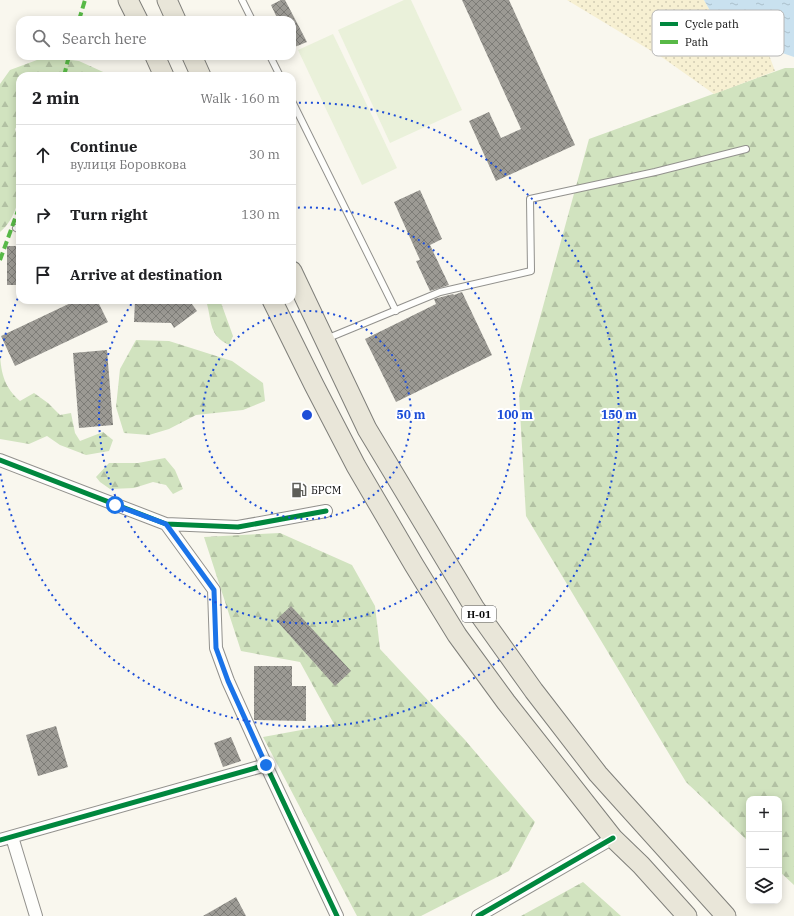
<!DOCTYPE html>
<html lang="en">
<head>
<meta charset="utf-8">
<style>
	body { margin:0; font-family:"IBM Plex Serif",serif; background:#f2f2f2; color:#202124 }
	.controls { position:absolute; right:12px; bottom:12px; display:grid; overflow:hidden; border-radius:8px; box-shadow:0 2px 10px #0003 }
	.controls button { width:36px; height:36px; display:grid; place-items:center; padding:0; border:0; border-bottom:1px solid #e0e0e0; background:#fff; color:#202124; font:20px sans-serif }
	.stop { position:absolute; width:12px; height:12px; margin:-9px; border:3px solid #1a73e8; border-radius:50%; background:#fff }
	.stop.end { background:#1a73e8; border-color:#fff; box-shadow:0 1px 4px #0008 }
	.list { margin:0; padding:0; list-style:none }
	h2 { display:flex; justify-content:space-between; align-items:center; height:52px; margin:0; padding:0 16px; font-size:17px }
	h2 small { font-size:13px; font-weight:400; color:#757577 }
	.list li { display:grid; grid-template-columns:26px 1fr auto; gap:12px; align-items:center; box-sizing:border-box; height:60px; padding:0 16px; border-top:1px solid #e0e0e0 }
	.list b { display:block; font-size:15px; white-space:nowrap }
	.list p { margin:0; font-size:13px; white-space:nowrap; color:#757577 }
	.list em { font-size:13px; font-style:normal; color:#757577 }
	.icon { flex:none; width:22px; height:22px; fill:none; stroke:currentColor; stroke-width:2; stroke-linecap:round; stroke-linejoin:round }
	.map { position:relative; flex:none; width:794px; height:916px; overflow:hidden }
	.search { position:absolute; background:#fff; box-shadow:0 2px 10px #0003; left:16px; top:16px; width:280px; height:44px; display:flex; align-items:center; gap:10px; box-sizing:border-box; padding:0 14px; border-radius:12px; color:#757577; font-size:15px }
	.panel { position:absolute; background:#fff; box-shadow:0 2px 10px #0003; left:16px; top:72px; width:280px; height:232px; border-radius:12px }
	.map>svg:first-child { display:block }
	.forest { fill:url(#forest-firs) }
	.sand { fill:url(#sand-dots) }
	.pitch { fill:#eaf1da }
	.water { fill:url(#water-ripples) }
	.building { fill:url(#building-cross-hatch) }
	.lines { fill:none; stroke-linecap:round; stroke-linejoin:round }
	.lane-casing { stroke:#92918d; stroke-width:8 }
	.street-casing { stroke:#92918d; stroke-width:14 }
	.primary-casing { stroke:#7f7f7a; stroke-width:21 }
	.lane { stroke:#fefefc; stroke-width:6 }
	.street { stroke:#fefefc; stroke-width:12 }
	.primary { stroke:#e9e6d9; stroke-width:19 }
	.quiet { stroke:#58b947; stroke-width:4; stroke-dasharray:8 4; stroke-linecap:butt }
	.cycleway-casing { stroke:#fff; stroke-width:8 }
	.cycleway { stroke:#00873e; stroke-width:5 }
	.route { stroke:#1a73e8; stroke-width:5 }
	.ring { fill:none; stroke:#1d4ed8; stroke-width:2; stroke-dasharray:2 4 }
	.labels { text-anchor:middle; stroke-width:4; stroke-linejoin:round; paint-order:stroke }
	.shield { fill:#fff; stroke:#545454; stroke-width:1 }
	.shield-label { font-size:10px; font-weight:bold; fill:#0b0b0b }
	.poi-label { font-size:11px; fill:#0b0b0b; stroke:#fff; text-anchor:start }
	.key { fill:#fff; stroke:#b6b6b6; stroke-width:1 }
	.key-label { font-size:11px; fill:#0b0b0b }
	.centre { fill:#1d4ed8; stroke:#fff; stroke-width:2 }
	.ring-label { font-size:12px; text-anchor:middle; font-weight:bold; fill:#1d4ed8; stroke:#fff; stroke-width:4; stroke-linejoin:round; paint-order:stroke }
</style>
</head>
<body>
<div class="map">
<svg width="794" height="916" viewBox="0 0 794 916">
	<defs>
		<pattern id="forest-firs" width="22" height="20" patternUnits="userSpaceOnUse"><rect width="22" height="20" fill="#d1e3bf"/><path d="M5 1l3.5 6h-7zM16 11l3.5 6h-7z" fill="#b2c1a3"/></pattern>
		<pattern id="sand-dots" width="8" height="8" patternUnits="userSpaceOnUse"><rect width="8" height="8" fill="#f7f0d2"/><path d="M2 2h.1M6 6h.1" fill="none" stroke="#d2ccb3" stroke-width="1.8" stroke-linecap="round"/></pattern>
		<pattern id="water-ripples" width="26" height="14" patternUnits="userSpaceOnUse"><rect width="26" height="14" fill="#c9e1ef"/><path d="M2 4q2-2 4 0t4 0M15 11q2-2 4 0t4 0" fill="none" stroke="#abc0cc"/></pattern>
		<pattern id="building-cross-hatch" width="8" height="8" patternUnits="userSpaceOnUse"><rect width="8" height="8" fill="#9c9a94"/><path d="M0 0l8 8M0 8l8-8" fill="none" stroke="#7d7c77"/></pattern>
	</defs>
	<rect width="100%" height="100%" fill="#f9f7ee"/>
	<!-- forest -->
	<path class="forest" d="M45,57L79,61L112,76H20V122L15,129C25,158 26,211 0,232V84L10,70Z
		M785,68H794V885L779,871V799H749V842L686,782L526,516L519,394L589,139Z
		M205,300H220L233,336L229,345C209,335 212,323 207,304Z
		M136,340L169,341L232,361L263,383L265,401L243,410L196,415L169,429L149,435L124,433L116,407L120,369Z
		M0,354C1,374 5,388 20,401L34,393L48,403L60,415L71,413L75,433L80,441L103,432L113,440L109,451L86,455L60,445L47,436L29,444L0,439Z
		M165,458L175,470L183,489L173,494L166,485L153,482L134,488L110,489L100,482L96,477L109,463H138Z
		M280,533L352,565L375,606L380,649L465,740L535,822L509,871L421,916H357L263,737L334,724L300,662L241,651L204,537Z
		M583,882L621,916H521Z"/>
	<!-- sand -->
	<path class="sand" d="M567,0H704L722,32L766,47L775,71L714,94L663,58Z"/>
	<!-- pitch -->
	<path class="pitch" d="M404,0H411L462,110L390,143L338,30Z
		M333,34L397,168L362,185L298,50Z"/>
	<!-- water -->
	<path class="water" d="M704,0H794V57L722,32Z"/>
	<!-- building -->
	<path class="building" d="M281,0H285L307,42L292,48V20H278L271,5Z
		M462,0H509L575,145L496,181L469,121L489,112L501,138L521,129Z
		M420,190L442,239L430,245L449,285L430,291L416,261L420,260L394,202Z
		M7,246H20V285H7Z
		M462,292L492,355L396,402L365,339L436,304L434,299L453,294L454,295Z
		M77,300H97L108,322L15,366L1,336Z
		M135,300H189L197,311L174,328L171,323L134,322Z
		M107,350L113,425L79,428L73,353Z
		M291,606L351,671L335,686L276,620Z
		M254,666H292V686H306V721L254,720Z
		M56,726L68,767L38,776L26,735Z
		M231,737L241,761L223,767L214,743Z
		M236,897L246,916H203Z"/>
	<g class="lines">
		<defs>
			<path id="lane" d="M242,0L252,20
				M270,56L280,76
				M292,101L396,311
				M16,228L20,230
				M326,339L440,292L531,271L530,199L655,172L746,149"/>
			<path id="street" d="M0,460L166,524L238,527L326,511
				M166,524L214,590L216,648L228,681L266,765
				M12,837L36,916
				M0,840L266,765L337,916
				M478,916L613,838"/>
			<path id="primary" d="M128,0L138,20
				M167,0L176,20
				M155,56L164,76
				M192,56L201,76
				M292,271L367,429L474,607L534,691L598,774L726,916
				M272,300L314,385L356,466L414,565L457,635L506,702L613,838L641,865L687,916"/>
		</defs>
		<!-- lane casing -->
		<use href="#lane" class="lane-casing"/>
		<!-- street casing -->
		<use href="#street" class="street-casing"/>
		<!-- primary casing -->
		<use href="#primary" class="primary-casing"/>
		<!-- lane -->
		<use href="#lane" class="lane"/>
		<!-- street -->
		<use href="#street" class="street"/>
		<!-- primary -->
		<use href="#primary" class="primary"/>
		<!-- quiet -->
		<path class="quiet" d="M79,20L85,0
			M64,76L69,56
			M0,260L20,205"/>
		<defs>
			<path id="cycleway" d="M0,460L166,524L238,527L326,511
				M0,840L266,765L337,916
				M478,916L613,838"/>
		</defs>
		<!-- cycleway casing -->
		<use href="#cycleway" class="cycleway-casing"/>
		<!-- cycleway -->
		<use href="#cycleway" class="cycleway"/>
	</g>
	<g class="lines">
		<!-- route -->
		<path class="route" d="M115,505L166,524L214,590L216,648L228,681L266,765"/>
	</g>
	<!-- distance rings -->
	<g class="ring">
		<circle cx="307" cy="415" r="104"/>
		<path d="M292 208A208 208 0 1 1 134 300"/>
		<path d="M0 358A312 312 0 0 1 20 293M293 103A312 312 0 1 1 0 472"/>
	</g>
	<!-- icons -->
	<defs>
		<symbol id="fuel-bare" viewBox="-9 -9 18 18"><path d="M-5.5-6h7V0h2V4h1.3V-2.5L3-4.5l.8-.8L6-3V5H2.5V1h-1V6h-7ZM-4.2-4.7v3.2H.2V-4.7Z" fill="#5e5e5a" stroke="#fff" stroke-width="2.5" paint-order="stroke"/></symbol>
	</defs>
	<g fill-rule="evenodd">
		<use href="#fuel-bare" x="288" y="479" width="22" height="22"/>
	</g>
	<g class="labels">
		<!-- shield labels -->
		<rect class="shield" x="462" y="606" width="34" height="16" rx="3"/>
		<g class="shield-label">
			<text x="479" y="618">Н-01</text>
		</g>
		<!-- poi labels -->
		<g class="poi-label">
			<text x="311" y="494">БРСМ</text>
		</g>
	</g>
	<!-- legend -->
	<rect x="652" y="10" width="132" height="46" rx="6" class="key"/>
	<rect x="660" y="22" width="18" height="4" fill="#00873e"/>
	<rect x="660" y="40" width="18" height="4" fill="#58b947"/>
	<g class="key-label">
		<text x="685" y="28">Cycle path</text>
		<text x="685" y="46">Path</text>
	</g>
	<circle cx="307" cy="415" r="6" class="centre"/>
	<g class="ring-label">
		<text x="411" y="419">50 m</text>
		<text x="515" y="419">100 m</text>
		<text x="619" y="419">150 m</text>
	</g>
</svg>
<div class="controls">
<button>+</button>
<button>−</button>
<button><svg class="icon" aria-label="layers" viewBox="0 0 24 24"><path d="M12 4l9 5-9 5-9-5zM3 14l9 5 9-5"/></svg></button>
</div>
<div class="stop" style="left:115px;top:505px"></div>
<div class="stop end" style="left:266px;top:765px"></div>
<div class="search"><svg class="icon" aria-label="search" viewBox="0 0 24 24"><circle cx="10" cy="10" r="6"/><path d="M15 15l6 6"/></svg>Search here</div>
<section class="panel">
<h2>2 min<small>Walk · 160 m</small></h2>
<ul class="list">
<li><svg class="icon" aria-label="ahead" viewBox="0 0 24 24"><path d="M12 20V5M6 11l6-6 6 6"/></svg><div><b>Continue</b><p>вулиця Боровкова</p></div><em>30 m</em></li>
<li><svg class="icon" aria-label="right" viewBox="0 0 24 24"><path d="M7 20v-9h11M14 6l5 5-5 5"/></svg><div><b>Turn right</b></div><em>130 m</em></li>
<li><svg class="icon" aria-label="arrive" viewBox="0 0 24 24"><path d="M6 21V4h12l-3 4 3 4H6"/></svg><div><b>Arrive at destination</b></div></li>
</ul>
</section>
</div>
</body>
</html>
